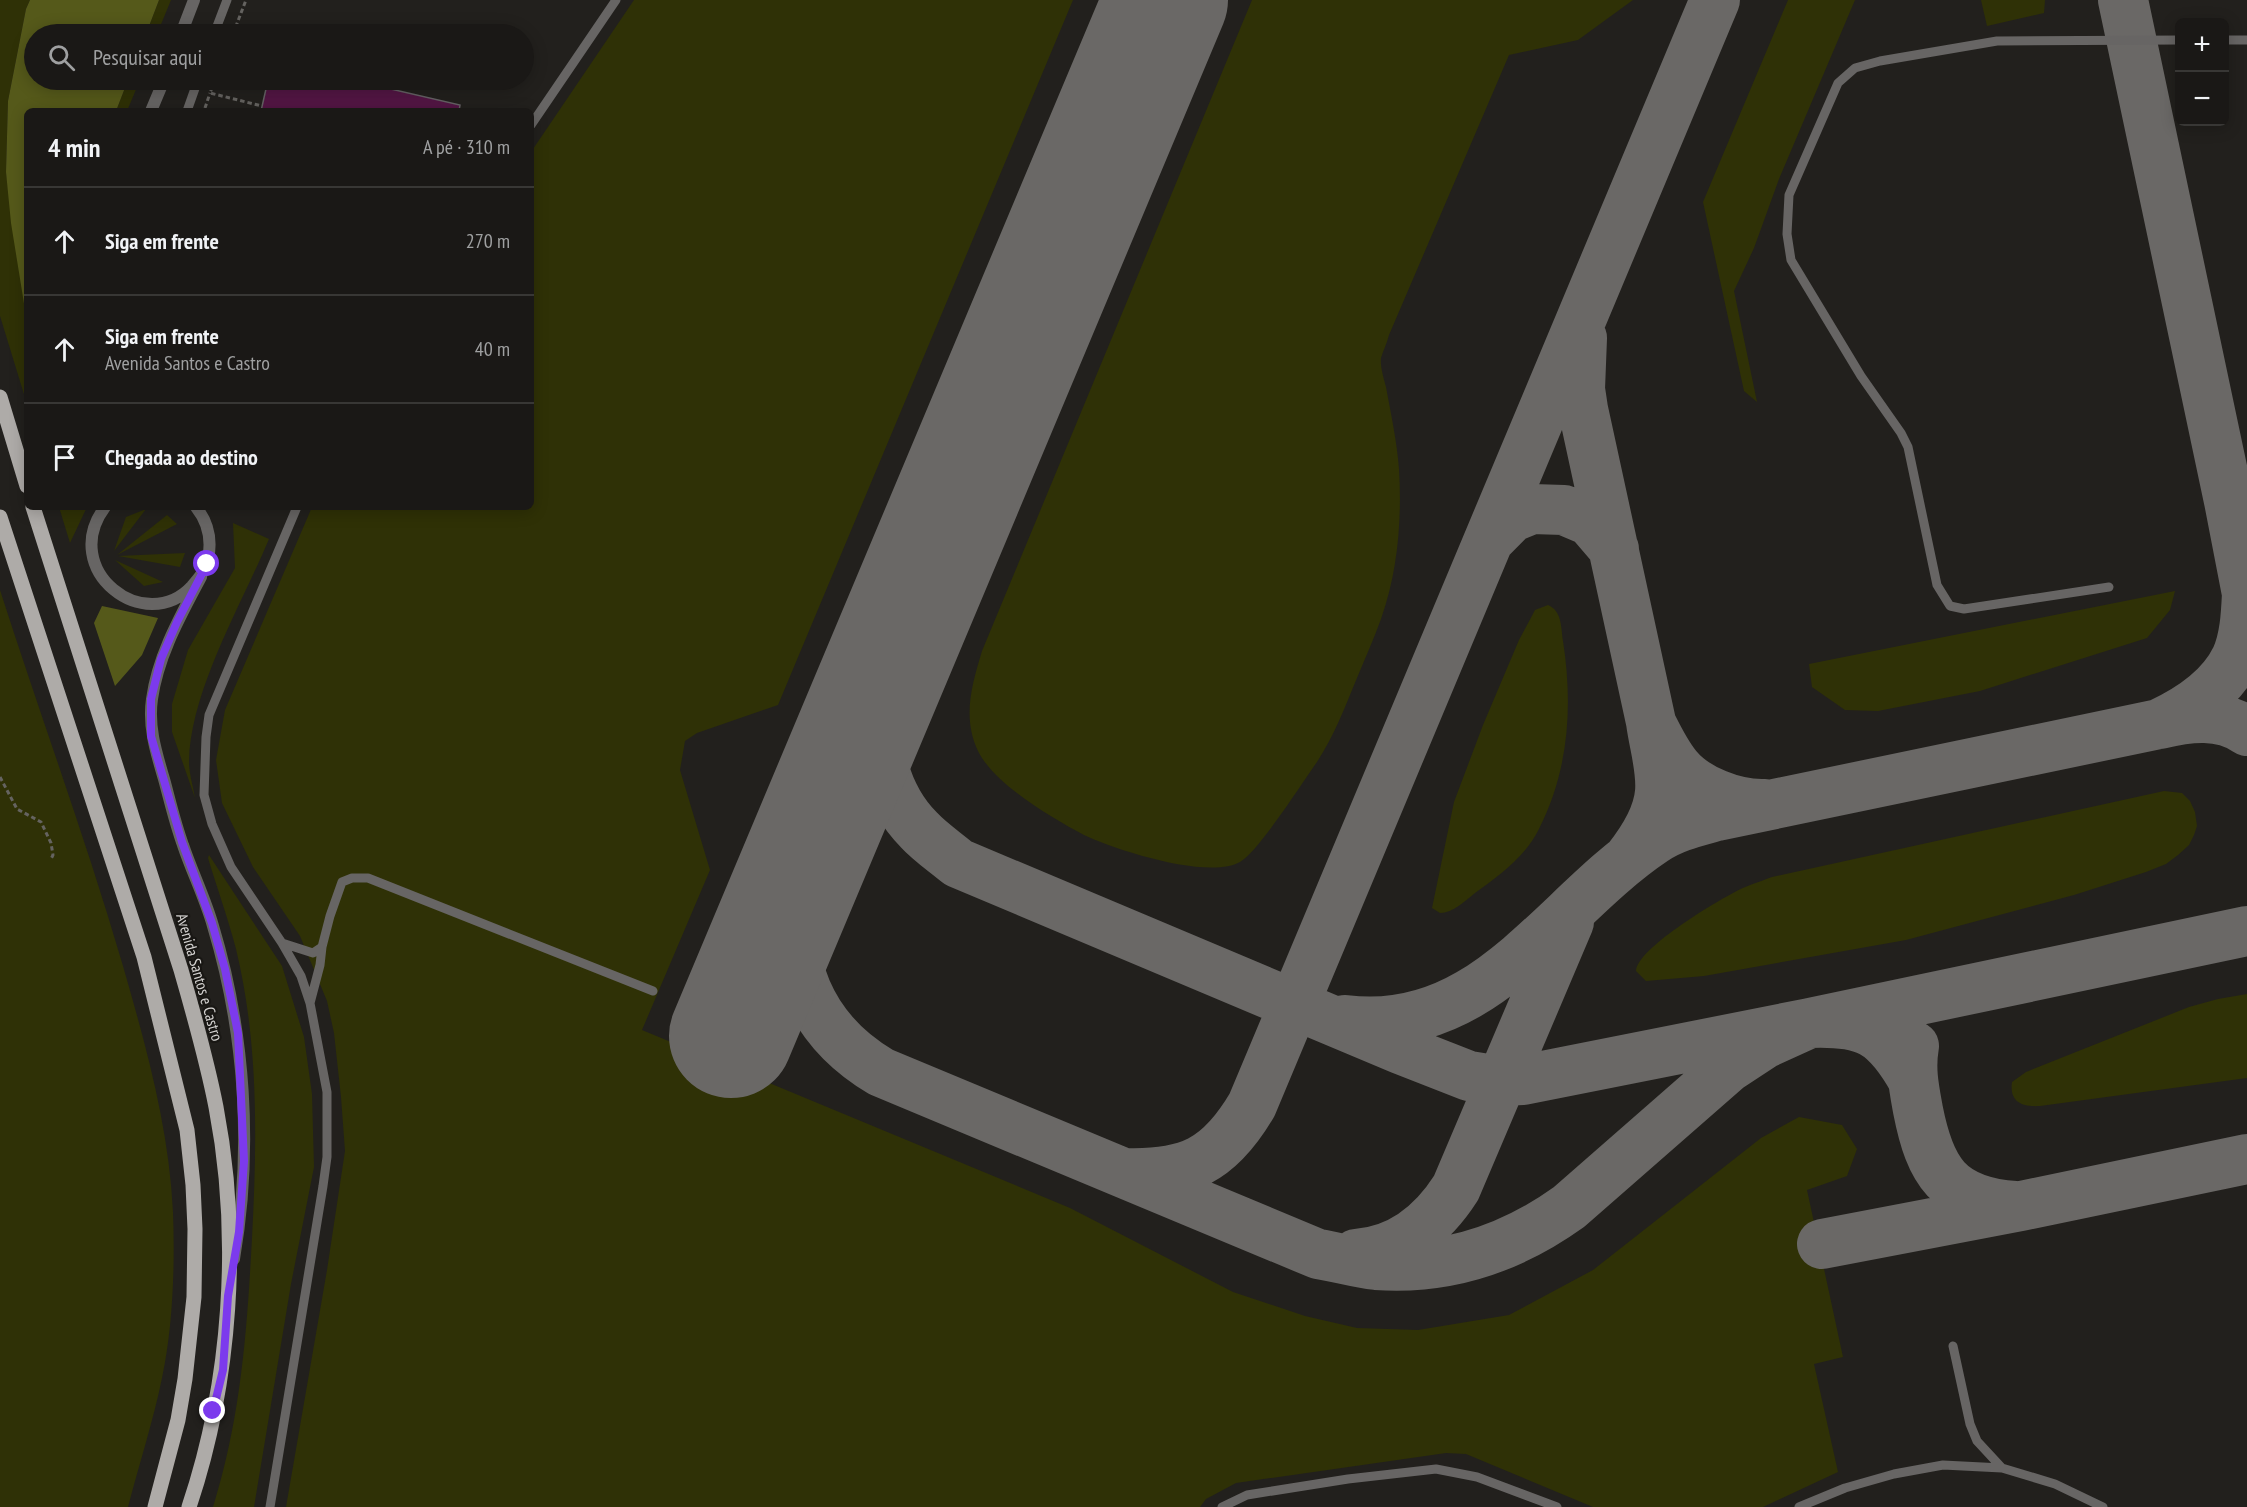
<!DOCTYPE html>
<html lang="pt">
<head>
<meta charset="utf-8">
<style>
	body { margin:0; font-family:"PT Sans Narrow",sans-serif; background:#272523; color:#f1f3f6 }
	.controls { position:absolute; right:18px; top:18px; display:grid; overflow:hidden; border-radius:9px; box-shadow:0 3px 15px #0003 }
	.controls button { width:54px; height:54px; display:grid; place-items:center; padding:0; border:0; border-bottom:2px solid #383735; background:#1a1816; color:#f1f3f6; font:30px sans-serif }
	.stop { position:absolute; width:18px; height:18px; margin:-14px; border:4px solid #7c3aed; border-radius:50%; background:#fff }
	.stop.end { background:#7c3aed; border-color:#fff; box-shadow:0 2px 6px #0008 }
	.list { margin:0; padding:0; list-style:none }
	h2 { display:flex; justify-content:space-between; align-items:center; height:78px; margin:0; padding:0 24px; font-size:26px }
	h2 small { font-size:20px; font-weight:400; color:#9fa0a1 }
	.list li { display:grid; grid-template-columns:39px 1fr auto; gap:18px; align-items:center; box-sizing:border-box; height:108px; padding:0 24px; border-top:2px solid #383735 }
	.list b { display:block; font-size:22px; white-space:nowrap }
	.list p { margin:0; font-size:20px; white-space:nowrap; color:#9fa0a1 }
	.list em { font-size:20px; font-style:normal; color:#9fa0a1 }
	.icon { flex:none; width:33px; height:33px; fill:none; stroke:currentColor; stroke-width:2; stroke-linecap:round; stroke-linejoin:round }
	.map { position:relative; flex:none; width:2247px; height:1507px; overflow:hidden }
	.search { position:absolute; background:#1a1816; box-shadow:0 3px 15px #0003; left:24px; top:24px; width:510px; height:66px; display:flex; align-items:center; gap:15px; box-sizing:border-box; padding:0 21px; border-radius:33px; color:#9fa0a1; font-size:22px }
	.panel { position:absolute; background:#1a1816; box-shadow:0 3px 15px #0003; left:24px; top:108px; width:510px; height:402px; border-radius:9px }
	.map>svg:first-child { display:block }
	.green { fill:#2f3106 }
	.forest { fill:#55591a }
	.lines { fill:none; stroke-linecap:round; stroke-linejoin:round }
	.taxiway { stroke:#6a6866; stroke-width:50 }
	.runway { stroke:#6a6866; stroke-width:124 }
	.building { fill:#531644; stroke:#656164; stroke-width:1.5 }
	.path { stroke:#656360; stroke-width:3; stroke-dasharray:4.5 3; stroke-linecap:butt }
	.lane { stroke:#676564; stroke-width:9 }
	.street { stroke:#676564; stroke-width:12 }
	.primary { stroke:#aeaba8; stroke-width:15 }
	.route { stroke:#7c3aed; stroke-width:8 }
	.labels { text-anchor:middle; stroke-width:4.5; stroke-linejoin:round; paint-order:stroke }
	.street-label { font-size:16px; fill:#d4d2d0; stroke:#191714 }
</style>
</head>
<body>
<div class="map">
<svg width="2247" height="1507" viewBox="0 0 2247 1507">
	<rect width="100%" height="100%" fill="#22201d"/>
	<!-- green -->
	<path class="green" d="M0,0H30L26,9L8,101L6,172L27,322V404L0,316Z
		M159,0H171L157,34H146Z
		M634,0H1073L778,705L697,733L685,741L680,770L710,870L642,1030L1070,1208L1233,1292L1305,1316L1357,1328L1418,1330L1509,1315L1593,1270L1761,1138L1799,1117L1842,1125L1857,1149L1847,1176L1807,1190L1843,1357L1814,1364L1838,1472L1763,1507H1593L1466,1454L1446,1453L1236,1483L1206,1499L1200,1507H286L327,1270L345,1151L341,1097L334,1033L327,1001L300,936L253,867L222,803L216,760L225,710L312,507H531V152Z
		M1252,0H1633L1578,40L1509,55L1389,335C1387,343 1383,351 1381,358C1380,367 1384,379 1386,387C1391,414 1397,442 1399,469C1402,519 1398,571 1381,619C1374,639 1365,658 1357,678C1345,707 1334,736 1317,762C1302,783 1259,851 1240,862C1209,880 1115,850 1084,835C1052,818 994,784 978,751C962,718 972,684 982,651Z
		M1788,0H1855L1779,179L1754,248L1734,291L1757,402L1744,391L1703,202Z
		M1981,0H2045L2044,13L1987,26Z
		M128,80H140L127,111H116Z
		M59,507H87L70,543Z
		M146,509L114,551L126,517Z
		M167,515L177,524L117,555Z
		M233,523L269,539C242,604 190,691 189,762C189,773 193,786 195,798L172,732V704L188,650L235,568Z
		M185,553L180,567L118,556Z
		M115,560L163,582L144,586Z
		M0,590C40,715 86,839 123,966C146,1046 169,1128 173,1212C175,1265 173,1327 162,1378C153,1422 139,1464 128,1507H0Z
		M2175,591L2170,610L2147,638L1980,691L1878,711L1845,710L1812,687L1809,664Z
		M1548,605C1562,611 1561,627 1563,641C1573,705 1569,770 1539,829C1525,857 1500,875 1475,893C1465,901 1453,913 1440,913L1432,908L1454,802L1483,725L1519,640L1535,610Z
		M2164,791L2182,793L2190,801L2195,812L2197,826L2194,835L2189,845L2178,855L2166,864L2146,872L2074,895L1906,940L1704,976L1646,981L1636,971C1637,949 1712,904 1733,893C1745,886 1759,882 1772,877Z
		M209,855L282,966L304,1037L312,1094L314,1167L291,1284L254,1507H213C241,1417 247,1331 252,1238C257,1142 259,1044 236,949C228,918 217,888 208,858Z
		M2247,994V1078L2040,1106C2023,1107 2009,1103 2012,1082L2026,1072L2189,1007L2218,999Z"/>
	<!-- forest -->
	<path class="forest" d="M30,0H159L146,34H34V80H128L116,111H27V322L11,223L6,172L8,101L26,9Z
		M102,606L158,618L142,655L115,686L94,623Z"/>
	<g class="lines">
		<!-- taxiway -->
		<path class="taxiway" d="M2123,0L2229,501L2247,594
			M1582,338L1580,389L1583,409L1651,722C1654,745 1662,769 1660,792C1658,817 1643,840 1628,859
			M1490,539L1512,517L1532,509L1564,510L1590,521L1614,549
			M888,660C885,672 881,684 879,696C872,742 885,796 919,830C930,842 945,852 958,863L1400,1049L1469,1076L1500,1081L1523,1080L1810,1023C1866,1021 1885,1031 1913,1080
			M2160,724C2189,717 2221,713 2247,731
			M1653,727C1660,741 1667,755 1677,767C1696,790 1735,805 1765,804
			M798,879C781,960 810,1030 881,1072L1318,1254C1337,1257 1357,1263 1376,1265C1447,1270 1512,1248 1569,1207L1729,1067L1764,1044L1810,1023L2247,931
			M1345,1020C1485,1038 1552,908 1654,840C1673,827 1695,822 1717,816L2159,724C2189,710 2221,689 2236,658C2245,638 2246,614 2247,593
			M1914,1046C1910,1069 1914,1088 1918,1110C1930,1171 1948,1201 2015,1206
			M1124,1173C1188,1175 1219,1161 1252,1105L1715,0
			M1822,1244L2021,1206L2247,1159
			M1356,1254C1400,1251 1433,1224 1456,1188L1569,922"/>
		<!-- runway -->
		<path class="runway" d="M731,1036L1166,0"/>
	</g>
	<!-- building -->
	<path class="building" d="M268,80H352L460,105L459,111H261Z"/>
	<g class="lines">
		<!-- path -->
		<path class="path" d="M233,34L246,0
			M215,80L210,93L262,106
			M205,108L210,93
			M0,777L17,809L41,822L51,843L53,855L51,859"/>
		<!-- lane -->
		<path class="lane" d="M214,34L227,0
			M2224,40H2247
			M187,111L198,80
			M531,125L616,0
			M2109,587L1964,609L1950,606L1937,585L1908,447L1901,433L1861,376L1791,260L1787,234L1789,195L1838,83L1855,68L1880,61L1997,41L2180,40
			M282,943L313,953L322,947L330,916L342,882L352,878H368L653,991
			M310,1003L320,965L322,947
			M1953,1346L1970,1424L1977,1441L2002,1468
			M270,1507L323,1186L327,1157V1092L310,1003L301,976L282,943L231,867L212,824L204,795L206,737L209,715L297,507
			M1222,1507L1247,1495L1348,1479L1436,1469L1477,1477L1557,1507
			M1799,1507L1845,1488L1894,1474L1943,1465L2002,1468L2055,1484L2103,1507"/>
		<!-- street -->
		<path class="street" d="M181,34L194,0
			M151,111L164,80
			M105,507C58,570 145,637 192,586C199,578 206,570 208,559C212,540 208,522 196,507
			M201,577C181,615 158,655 152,699C148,727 156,752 164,779C170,801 175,823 183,845C192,872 205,898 213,926C245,1032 253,1149 234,1259"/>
		<!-- primary -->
		<path class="primary" d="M0,397L27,486
			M33,507L181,970C194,1015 207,1061 216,1107C241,1237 231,1382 189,1507
			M0,517L144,957L187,1130L193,1185L195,1229L194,1297L185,1379L178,1420L155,1507"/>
	</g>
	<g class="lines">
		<!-- route -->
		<path class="route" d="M207,564L177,622L161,659L151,699V736L182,842L212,923L225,969L238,1033L244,1161L239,1232L228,1296L223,1370L213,1411"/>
	</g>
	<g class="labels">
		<!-- street labels -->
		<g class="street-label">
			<text transform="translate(200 977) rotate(74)" y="6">Avenida Santos e Castro</text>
		</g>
	</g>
</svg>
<div class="controls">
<button>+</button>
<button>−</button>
</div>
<div class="stop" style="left:207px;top:564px"></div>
<div class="stop end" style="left:213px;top:1411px"></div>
<div class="search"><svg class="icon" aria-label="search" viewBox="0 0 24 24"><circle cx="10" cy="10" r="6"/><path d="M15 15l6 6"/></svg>Pesquisar aqui</div>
<section class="panel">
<h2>4 min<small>A pé · 310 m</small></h2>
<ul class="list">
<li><svg class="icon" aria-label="ahead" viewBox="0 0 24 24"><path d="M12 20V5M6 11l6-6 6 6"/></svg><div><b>Siga em frente</b></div><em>270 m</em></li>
<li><svg class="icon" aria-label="ahead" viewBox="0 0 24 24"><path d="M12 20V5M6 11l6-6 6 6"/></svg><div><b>Siga em frente</b><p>Avenida Santos e Castro</p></div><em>40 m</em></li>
<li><svg class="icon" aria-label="arrive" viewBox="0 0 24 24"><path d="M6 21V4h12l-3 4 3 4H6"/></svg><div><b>Chegada ao destino</b></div></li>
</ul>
</section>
</div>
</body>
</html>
